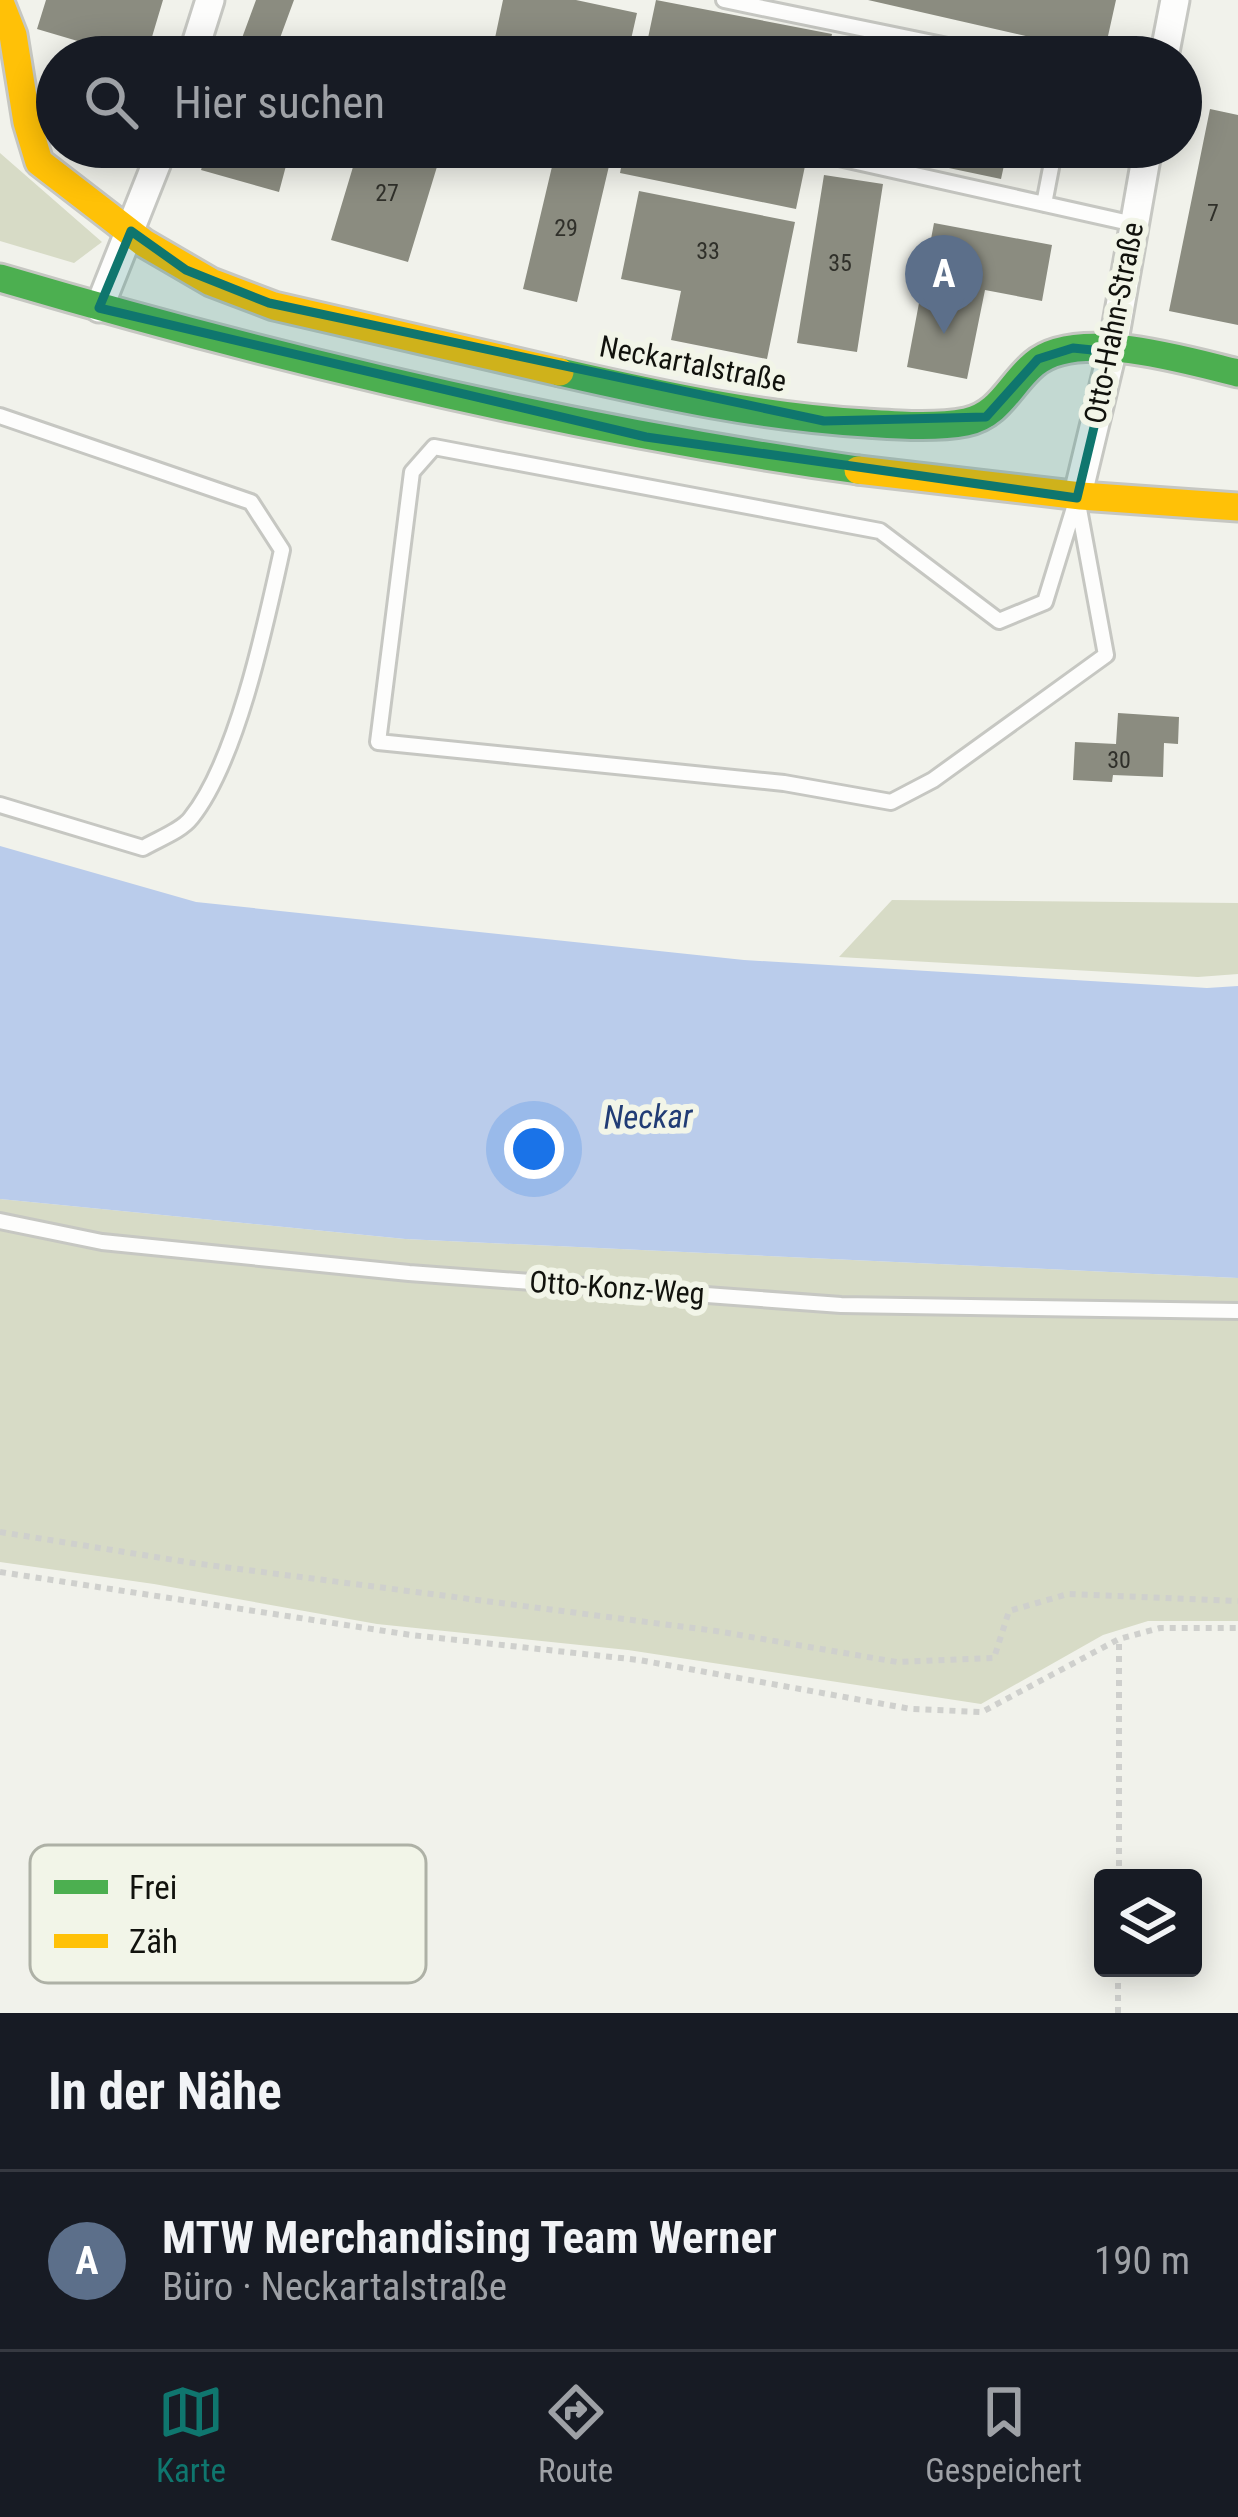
<!DOCTYPE html>
<html lang="de">
<head>
<meta charset="utf-8">
<style>
	body { margin:0; font-family:"Roboto Condensed",sans-serif; background:#20242c; color:#f1f3f6 }
	.controls { position:absolute; right:36px; bottom:36px; display:grid; overflow:hidden; border-radius:12px; box-shadow:0 6px 30px #0003 }
	.controls button { width:108px; height:108px; display:grid; place-items:center; padding:0; border:0; border-bottom:3px solid #363941; background:#171b24; color:#f1f3f6; font:60px sans-serif }
	.you { position:absolute; left:534px; top:1149px; width:42px; height:42px; margin:-30px; border:9px solid #fff; border-radius:50%; background:#1a73e8; box-shadow:0 0 0 18px #1a73e833 }
	.badge { display:grid; place-items:center; width:78px; height:78px; border-radius:50%; background:#0f766e; color:#fff; font-size:39px; font-weight:700 }
	.pin { position:absolute; translate:-50% -99px; filter:drop-shadow(0 3px 6px #0008) }
	.pin::after { content:''; position:absolute; top:63px; width:42px; height:36px; background:inherit; clip-path:polygon(0 0,100% 0,50% 100%) }
	.list { margin:0; padding:0; list-style:none }
	h2 { display:flex; justify-content:space-between; align-items:center; height:156px; margin:0; padding:0 48px; font-size:51px }
	h2 small { font-size:39px; font-weight:400; color:#9ea1a6 }
	.list li { display:grid; grid-template-columns:78px 1fr auto; gap:36px; align-items:center; box-sizing:border-box; height:180px; padding:0 48px; border-top:3px solid #363941 }
	.list b { display:block; font-size:45px; white-space:nowrap }
	.list p { margin:0; font-size:39px; white-space:nowrap; color:#9ea1a6 }
	.list em { font-size:39px; font-style:normal; color:#9ea1a6 }
	.icon { flex:none; width:66px; height:66px; fill:none; stroke:currentColor; stroke-width:2; stroke-linecap:round; stroke-linejoin:round }
	.map { position:relative; flex:none; width:1238px; height:2013px; overflow:hidden }
	.search { position:absolute; background:#171b24; box-shadow:0 6px 30px #0003; left:36px; right:36px; top:36px; height:132px; display:flex; align-items:center; gap:30px; box-sizing:border-box; padding:0 42px; border-radius:66px; color:#9ea1a6; font-size:45px }
	.sheet { height:336px; background:#171b24 }
	nav { display:flex; justify-content:space-around; align-items:center; box-sizing:border-box; height:168px; border-top:3px solid #363941; background:#171b24; font-size:33px; color:#9ea1a6 }
	nav a { display:grid; justify-items:center; gap:6px }
	nav .on { color:#0f766e }
	.map>svg:first-child { display:block }
	.green { fill:#d7dbc6 }
	.water { fill:#bacceb }
	.building { fill:#8b8c80 }
	.lines { fill:none; stroke-linecap:round; stroke-linejoin:round }
	.lane-casing { stroke:#c6c7c2; stroke-width:20 }
	.street-casing { stroke:#c6c7c2; stroke-width:33 }
	.fast-casing { stroke:#c6c7c2; stroke-width:33 }
	.slow-casing { stroke:#c6c7c2; stroke-width:33 }
	.path { stroke:#cfd0cd; stroke-width:6; stroke-dasharray:6 6; stroke-linecap:butt }
	.lane { stroke:#fdfdfc; stroke-width:14 }
	.street { stroke:#fdfdfc; stroke-width:27 }
	.fast { stroke:#4caf50; stroke-width:27 }
	.slow { stroke:#ffc107; stroke-width:27 }
	.marked { fill:#0f766e; fill-opacity:0.2; stroke:#0f766e; stroke-width:9; stroke-linejoin:round }
	.labels { text-anchor:middle; stroke-width:12; stroke-linejoin:round; paint-order:stroke }
	.number-label { font-size:24px; fill:#30302a }
	.street-label { font-size:30px; fill:#11120d; stroke:#f2f5e8 }
	.water-label { font-size:33px; font-style:italic; fill:#213c75; stroke:#f2f5e8 }
	.key { fill:#f2f5e8; stroke:#aeb1a6; stroke-width:3 }
	.key-label { font-size:33px; fill:#11120d }
</style>
</head>
<body>
<div class="map">
<svg width="1238" height="2013" viewBox="0 0 1238 2013">
	<rect width="100%" height="100%" fill="#f1f2eb"/>
	<!-- green -->
	<path class="green" d="M0,153L102,242L74,263L0,241Z
		M892,900L1238,903V974L1198,977L839,957Z
		M0,1199L405,1239L1238,1278V1621H1148L1103,1635L981,1704L628,1650L377,1624L154,1584L0,1562Z"/>
	<!-- water -->
	<path class="water" d="M0,846L196,902L744,960L1207,988L1238,986V1278L405,1239L0,1199Z"/>
	<!-- building -->
	<path class="building" d="M46,0H163L146,57H76L81,42L37,29Z
		M256,0H294L280,38L330,57H235Z
		M503,0H576L637,13L627,57H491Z
		M656,0L832,34L827,57H644Z
		M868,0H1116L1104,54Z
		M1210,109L1238,115V325L1169,311Z
		M208,147H291L279,192L201,170Z
		M359,147H443L408,262L331,240Z
		M540,147H608L605,163Z
		M625,147H809L796,209L620,173Z
		M849,147H1008L1001,179Z
		M555,154L609,166L577,302L523,289Z
		M824,175L883,184L857,352L797,343Z
		M639,191L795,222L767,359L671,340L681,291L621,279Z
		M934,223L1052,245L1042,301L985,290L967,379L907,367Z
		M1118,713L1179,717L1178,744L1164,743L1163,777L1113,775L1112,782L1073,780L1075,742L1116,744Z"/>
	<g class="lines">
		<defs>
			<path id="lane" d="M724,0L1001,57
				M857,57V53L875,57
				M841,147L839,158L1134,224
				M1044,204L1055,147
				M0,416L251,502L282,550C266,623 237,761 191,818C181,831 158,839 143,848L0,805
				M434,447L880,531L999,621L1045,602L1077,498L1106,655L933,780L891,802L784,783L378,742L412,472Z
				M0,1221L102,1242L409,1273L841,1305L1238,1311"/>
			<path id="street" d="M192,57L210,0
				M1164,57L1175,0
				M99,308L163,147
				M1077,498L1112,352L1148,147"/>
			<path id="fast" d="M0,278C282,361 566,429 858,470
				M560,372C661,395 762,417 866,423C898,425 935,428 966,422C1000,415 1010,384 1034,364C1077,327 1188,361 1238,373"/>
			<path id="slow" d="M0,2L13,35L27,122L39,162L144,243L211,282L274,306L560,372
				M858,470L1081,496L1238,507"/>
		</defs>
		<!-- lane casing -->
		<use href="#lane" class="lane-casing"/>
		<!-- street casing -->
		<use href="#street" class="street-casing"/>
		<!-- fast casing -->
		<use href="#fast" class="fast-casing"/>
		<!-- slow casing -->
		<use href="#slow" class="slow-casing"/>
		<!-- path -->
		<path class="path" d="M0,1532L193,1563L716,1631L897,1662L994,1658L1009,1611L1068,1594L1238,1601
			M0,1572L411,1635L639,1660L911,1709L982,1712L1119,1639L1160,1628H1238
			M1119,1878V1639
			M1118,2013V1968"/>
		<!-- lane -->
		<use href="#lane" class="lane"/>
		<!-- street -->
		<use href="#street" class="street"/>
		<!-- fast -->
		<use href="#fast" class="fast"/>
		<!-- slow -->
		<use href="#slow" class="slow"/>
	</g>
	<!-- marked area -->
	<path class="marked" d="M131,231L186,270L269,303L824,421L986,417L1038,359L1073,348L1112,352L1077,498L646,437L99,308Z"/>
	<g class="labels">
		<!-- number labels -->
		<g class="number-label">
			<text x="387" y="201">27</text>
			<text x="1213" y="221">7</text>
			<text x="566" y="236">29</text>
			<text x="708" y="259">33</text>
			<text x="840" y="271">35</text>
			<text x="1119" y="768">30</text>
		</g>
		<!-- street labels -->
		<g class="street-label">
			<text transform="translate(1114 323) rotate(-79)" y="10">Otto-Hahn-Straße</text>
			<text transform="translate(693 364) rotate(11)" y="10">Neckartalstraße</text>
			<text transform="translate(617 1288) rotate(4)" y="10">Otto-Konz-Weg</text>
		</g>
		<!-- water labels -->
		<g class="water-label">
			<text transform="translate(648 1116) rotate(-1)" y="12">Neckar</text>
		</g>
	</g>
	<!-- legend -->
	<rect x="30" y="1845" width="396" height="138" rx="18" class="key"/>
	<rect x="54" y="1880" width="54" height="14" fill="#4caf50"/>
	<rect x="54" y="1934" width="54" height="14" fill="#ffc107"/>
	<g class="key-label">
		<text x="129" y="1899">Frei</text>
		<text x="129" y="1953">Zäh</text>
	</g>
</svg>
<div class="controls">
<button><svg class="icon" aria-label="layers" viewBox="0 0 24 24"><path d="M12 4l9 5-9 5-9-5zM3 14l9 5 9-5"/></svg></button>
</div>
<div class="you"></div>
<div class="pin badge" style="left:944px;top:334px;background:#5c6f8a">A</div>
<div class="search"><svg class="icon" aria-label="search" viewBox="0 0 24 24"><circle cx="10" cy="10" r="6"/><path d="M15 15l6 6"/></svg>Hier suchen</div>
</div>
<section class="sheet">
<h2>In der Nähe<small></small></h2>
<ul class="list">
<li><span class="badge" style="background:#5c6f8a">A</span><div><b>MTW Merchandising Team Werner</b><p>Büro · Neckartalstraße</p></div><em>190 m</em></li>
</ul>
</section>
<nav>
<a class="on"><svg class="icon" aria-label="map" viewBox="0 0 24 24"><path d="M3 6l6-2 6 2 6-2v14l-6 2-6-2-6 2zM9 4v14M15 6v14"/></svg>Karte</a>
<a><svg class="icon" aria-label="directions" viewBox="0 0 24 24"><path d="M12 3l9 9-9 9-9-9zM9 14v-3h6M13 9l2 2-2 2"/></svg>Route</a>
<a><svg class="icon" aria-label="saved" viewBox="0 0 24 24"><path d="M7 4h10v16l-5-4-5 4z"/></svg>Gespeichert</a>
</nav>
</body>
</html>
